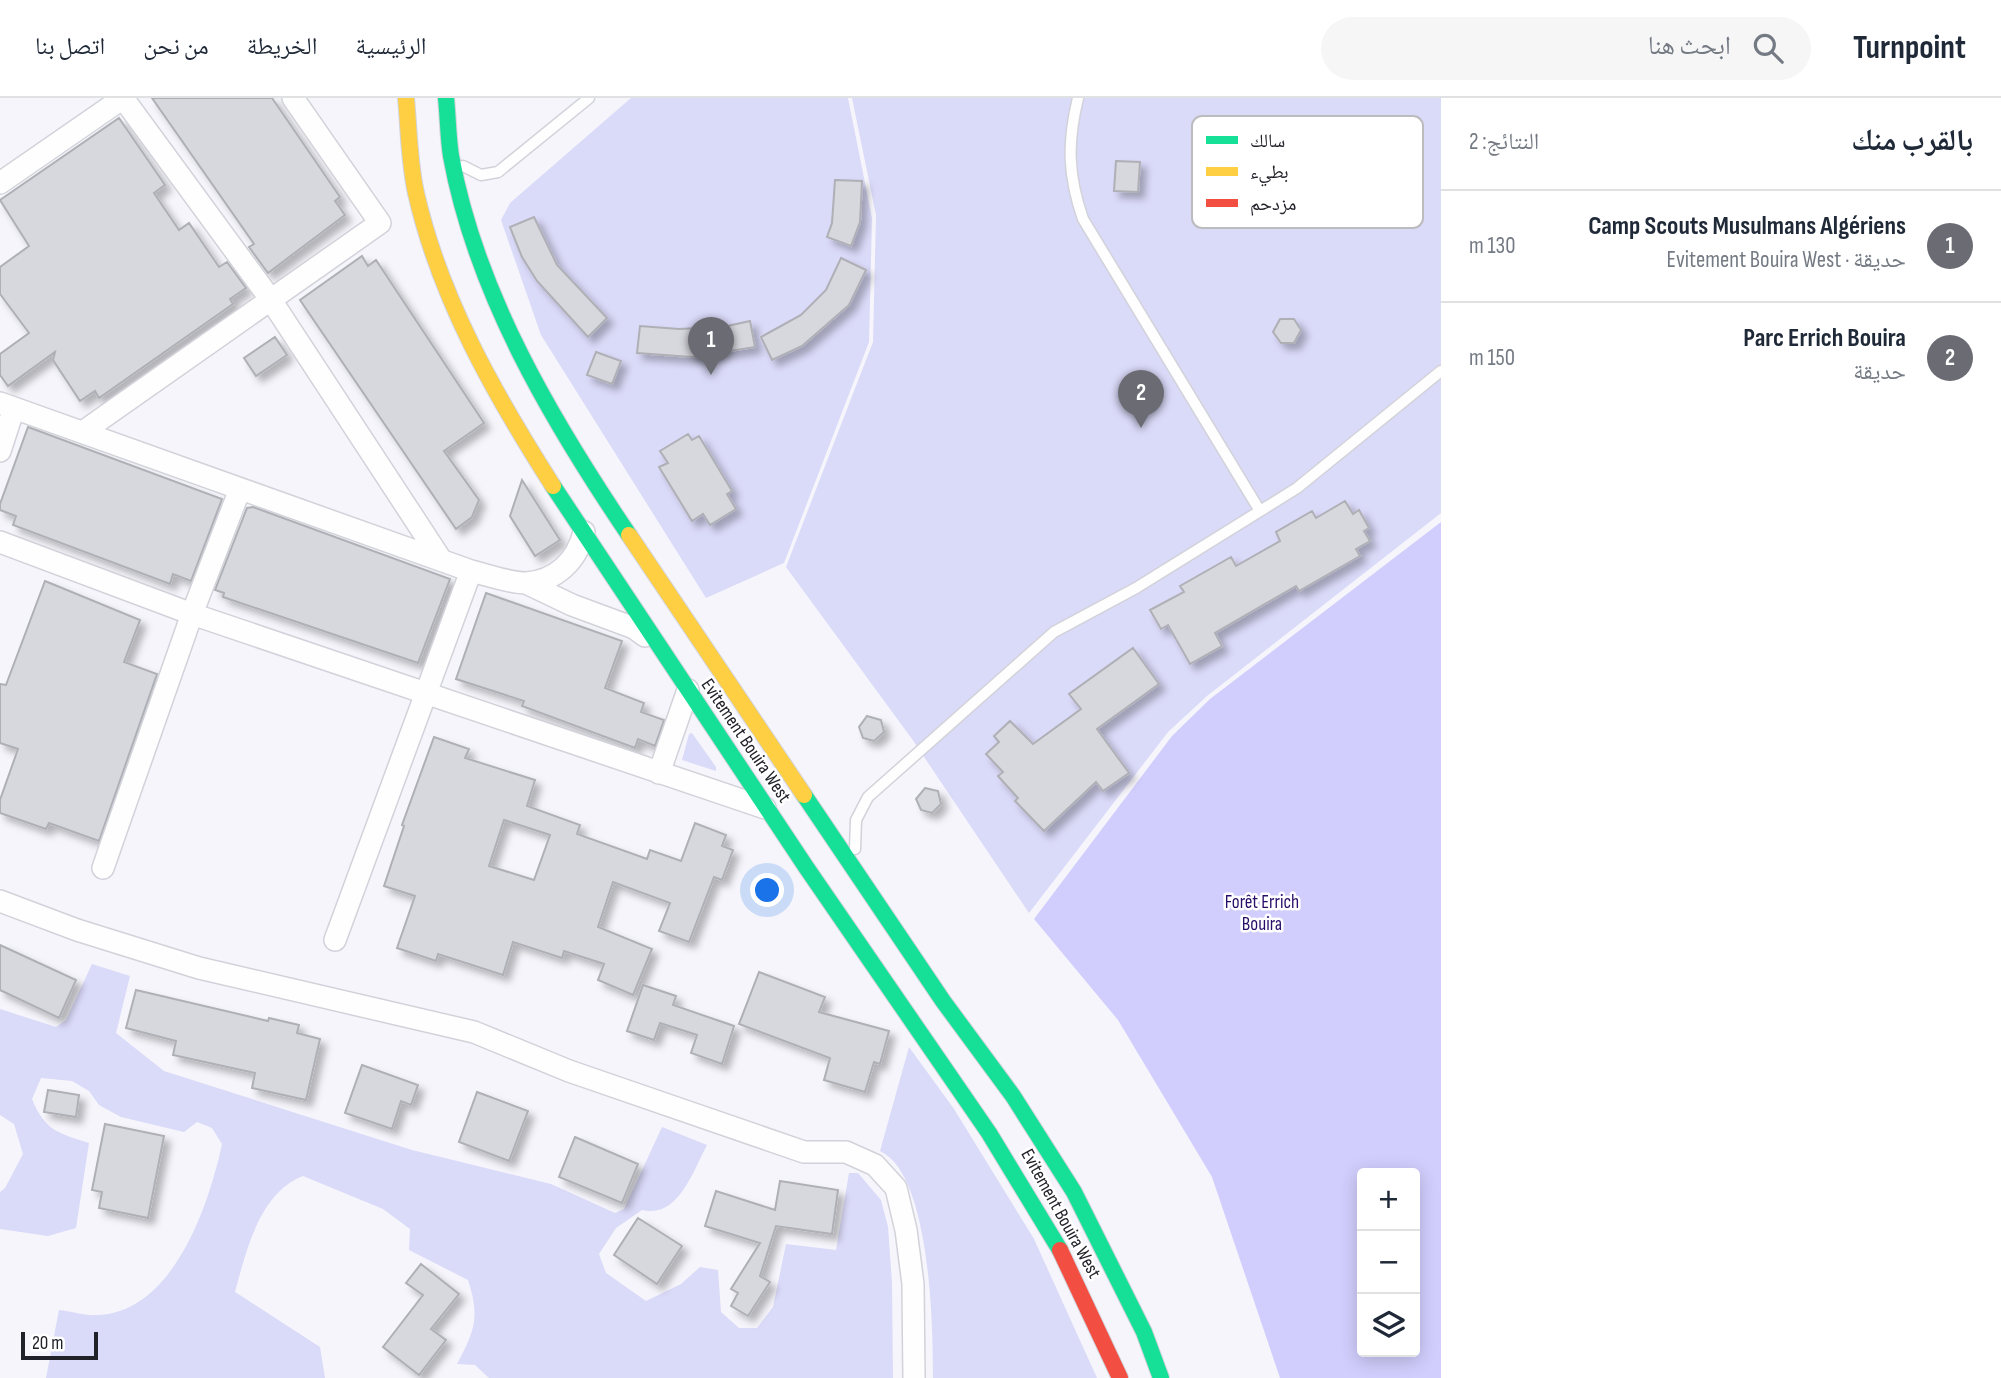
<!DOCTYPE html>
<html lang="ar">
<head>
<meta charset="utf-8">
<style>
	body { margin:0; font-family:"Sofia Sans Condensed","Noto Naskh Arabic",sans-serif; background:#f6f6f7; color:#1f2937; direction:rtl }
	.controls { position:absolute; right:21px; bottom:21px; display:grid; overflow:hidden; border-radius:7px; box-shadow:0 4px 18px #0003 }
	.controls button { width:63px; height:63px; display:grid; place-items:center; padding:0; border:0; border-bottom:2px solid #e0e1e3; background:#fff; color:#1f2937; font:35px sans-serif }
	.scale { position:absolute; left:21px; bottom:18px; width:77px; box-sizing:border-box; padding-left:7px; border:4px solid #21212a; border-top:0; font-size:19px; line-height:24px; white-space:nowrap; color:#21212a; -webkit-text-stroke:5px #fff; paint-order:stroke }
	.you { position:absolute; left:768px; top:793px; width:24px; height:24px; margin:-18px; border:5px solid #fff; border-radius:50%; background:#1a73e8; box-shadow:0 0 0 10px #1a73e833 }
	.badge { display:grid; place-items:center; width:46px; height:46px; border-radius:50%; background:#6b6b73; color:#fff; font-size:23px; font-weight:700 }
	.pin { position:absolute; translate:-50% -58px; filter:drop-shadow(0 2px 4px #0008) }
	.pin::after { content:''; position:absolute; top:37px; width:24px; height:21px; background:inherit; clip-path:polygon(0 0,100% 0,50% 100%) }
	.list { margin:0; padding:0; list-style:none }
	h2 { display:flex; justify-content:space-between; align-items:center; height:91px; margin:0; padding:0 28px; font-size:30px }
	h2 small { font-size:23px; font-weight:400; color:#747a83 }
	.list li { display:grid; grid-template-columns:46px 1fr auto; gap:21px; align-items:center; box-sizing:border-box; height:112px; padding:0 28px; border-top:2px solid #e0e1e3 }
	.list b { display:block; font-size:26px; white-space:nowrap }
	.list p { margin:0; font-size:23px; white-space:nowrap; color:#747a83 }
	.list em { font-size:23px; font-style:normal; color:#747a83 }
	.icon { flex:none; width:38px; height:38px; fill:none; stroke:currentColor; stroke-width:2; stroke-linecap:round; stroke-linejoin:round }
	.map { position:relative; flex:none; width:1441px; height:1280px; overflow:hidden; direction:ltr }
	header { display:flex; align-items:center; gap:42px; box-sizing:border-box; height:98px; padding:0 35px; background:#fff; border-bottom:2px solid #e0e1e3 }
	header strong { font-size:33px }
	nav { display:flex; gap:38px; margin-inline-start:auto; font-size:24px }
	.search { width:490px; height:63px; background:#f6f6f7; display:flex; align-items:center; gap:18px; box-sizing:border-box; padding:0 24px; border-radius:38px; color:#747a83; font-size:26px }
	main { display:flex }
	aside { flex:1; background:#fff }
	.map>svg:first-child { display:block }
	.green { fill:#dadaf9 }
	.forest { fill:#d1cefd; fill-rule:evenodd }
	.building { fill:#d7d7de; stroke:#afafb6; stroke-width:2; fill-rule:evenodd; filter:url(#shadow) }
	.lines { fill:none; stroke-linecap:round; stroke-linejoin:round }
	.lane-casing { stroke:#d2d2da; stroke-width:13 }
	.street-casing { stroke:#d2d2da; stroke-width:24 }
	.fast-casing { stroke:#d2d2da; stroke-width:18 }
	.slow-casing { stroke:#d2d2da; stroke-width:18 }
	.jam-casing { stroke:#d2d2da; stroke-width:18 }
	.lane { stroke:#fefefe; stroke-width:10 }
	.street { stroke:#fefefe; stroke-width:21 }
	.fast { stroke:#16e098; stroke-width:16 }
	.slow { stroke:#ffcf43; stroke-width:16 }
	.jam { stroke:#f24e42; stroke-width:16 }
	.labels { text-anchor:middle; stroke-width:5; stroke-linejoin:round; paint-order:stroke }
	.street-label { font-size:19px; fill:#21212a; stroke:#fff }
	.park-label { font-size:19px; fill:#290f6a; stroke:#fff }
	.key { fill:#fff; stroke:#bcbcbf; stroke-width:2 }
	.key-label { font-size:19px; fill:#21212a }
</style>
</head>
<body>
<header>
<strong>Turnpoint</strong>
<div class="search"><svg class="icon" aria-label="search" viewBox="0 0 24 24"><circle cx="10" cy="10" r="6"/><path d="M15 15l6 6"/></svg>ابحث هنا</div>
<nav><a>الرئيسية</a><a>الخريطة</a><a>من نحن</a><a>اتصل بنا</a></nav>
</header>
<main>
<aside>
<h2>بالقرب منك<small>النتائج: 2</small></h2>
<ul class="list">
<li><span class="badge">1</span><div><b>Camp Scouts Musulmans Algériens</b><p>حديقة · Evitement Bouira West</p></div><em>130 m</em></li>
<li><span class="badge">2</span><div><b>Parc Errich Bouira</b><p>حديقة</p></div><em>150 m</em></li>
</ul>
</aside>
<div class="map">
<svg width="1441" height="1280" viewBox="0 0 1441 1280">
	<defs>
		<filter id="shadow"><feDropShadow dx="6" dy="6" stdDeviation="3.5" flood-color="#0004"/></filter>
	</defs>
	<rect width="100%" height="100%" fill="#f5f5fb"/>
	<!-- green -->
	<path class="green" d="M631,0H848L872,120L869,244L784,465L706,500L541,237L501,122L510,105Z
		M852,0H1441V415L1207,598L1168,634L1029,815L912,641L786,469L873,244L876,117Z
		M692,635L716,669V673L682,662L689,636Z
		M92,866L130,878L116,935L164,973L412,1052L551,1086L615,1115L624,1111L662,1029L707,1047C693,1073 678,1121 642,1112L616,1130L599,1156L606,1175L646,1203L681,1186L700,1169L718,1172L721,1214L739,1230H757L773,1209L786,1146L836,1152L849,1075H858L881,1102L888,1129L892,1185L893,1280H489L475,1267L457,1266C475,1232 480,1219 468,1182L409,1152L410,1131L383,1111L303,1078C260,1094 246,1153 235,1194L320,1249L325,1280H46L59,1212C71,1213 85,1218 97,1217C173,1215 209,1107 222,1046L212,1030L197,1024L184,1034L121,1019L99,1007L89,993L72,983L41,980L32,1001C45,1033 58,1035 89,1045L76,1130L48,1138L0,1131V1094L5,1090L23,1056L14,1026L0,1017V911L56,929L66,922Z
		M909,949L954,1011L1034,1141L1097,1280H933C933,1231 931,1076 880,1053Z"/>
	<!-- forest -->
	<path class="forest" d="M1441,424V1280H1280L1212,1079L1118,922L1034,821L1172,638L1210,601ZM1362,1075H1415V1254H1362Z"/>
	<!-- building -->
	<path class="building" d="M152,0H272L340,99L335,103L345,117L268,175L249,149L254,146Z
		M119,20L165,87L154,95L179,132L189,125L219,169L227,164L246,190L230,201L233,206L99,300L95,293L80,303L53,262L55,254L8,288L0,277V256L29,235L0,196V169L29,148L0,102Z
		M1116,63L1140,64L1138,94L1114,93Z
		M835,82L862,83L860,124L851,148L827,139L832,125Z
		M534,119L557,167L607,220L588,239L537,183L522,159L510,129Z
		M362,158L368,168L376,162L484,325L444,353L479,402L472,419L456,431L300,202Z
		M841,160L866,172L849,207L802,248L772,262L761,239L801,217L826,192Z
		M1280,221H1294L1301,232L1294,245H1281L1273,234Z
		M750,223L755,249L692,259L637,255L640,228L679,231L723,229Z
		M275,239L287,257L256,278L244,260Z
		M596,254L621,263L612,286L587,277Z
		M28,329L222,401L191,483L173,476L170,486L13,427L16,418L0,412V406Z
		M688,336L692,342L699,338L732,393L727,396L736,411L710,427L703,416L692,423L659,369L668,365L660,353Z
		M522,382L560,442L535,458L510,418Z
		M1345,403L1353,416L1359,412L1369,430L1364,433L1370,443L1356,451L1360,458L1299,493L1296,488L1215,535L1222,548L1190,566L1168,527L1161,531L1150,512L1184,494L1180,488L1231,459L1236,468L1280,443L1276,434L1312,413L1316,420Z
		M253,409L450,481L418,565L223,499L224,495L215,492L247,410Z
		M45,483L140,522L124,564L157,576L99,743L49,725L46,731L0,715V702L18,651L0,645V586L6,587Z
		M486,495L622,543L605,590L644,605L641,614L664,622L655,648L638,641L635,650L522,608L524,603L456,581Z
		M1133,550L1159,586L1097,631L1129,675L1103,693L1096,684L1044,733L1015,703L1018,700L998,678L1003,674L986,656L999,644L994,638L1010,623L1033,646L1081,611L1069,596Z
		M867,618L881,622L884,634L874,643L863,640L859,629Z
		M434,639L469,651L465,660L535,682L527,708L580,727L577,736L647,761L650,752L681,763L695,725L726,737L722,748L733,752L722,782L714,779L689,844L659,833L670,805L613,784L598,829L652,851L633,897L598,882L604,866L564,853L562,860L513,844L503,877L438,856L436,863L397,850L415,798L384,788L404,728L402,727ZM504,722L550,737L534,782L489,768Z
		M925,690L938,693L941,706L932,715L921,712L916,701Z
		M0,847L76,882L59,920L0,892Z
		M759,874L825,899L819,914L889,933L880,966L874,964L865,994L824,982L830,960L739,926Z
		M643,887L676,898L673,907L734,928L722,966L691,955L697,937L660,925L654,942L627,933Z
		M136,892L268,923L269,920L299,927L297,935L320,941L306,1002L252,990L255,975L173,957L176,943L126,930Z
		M362,967L418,987L411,1007L401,1003L392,1031L345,1015Z
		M48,992L79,997L76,1019L44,1014Z
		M477,994L528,1013L509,1063L459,1044Z
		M105,1026L164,1038L148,1120L99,1110L102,1094L92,1092Z
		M575,1039L638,1066L622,1105L559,1079Z
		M780,1083L838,1092L832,1136L776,1128L760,1178L770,1184L748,1218L731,1208L738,1195L731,1191L760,1145L705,1128L716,1093L775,1112Z
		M638,1120L682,1148L657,1186L614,1157Z
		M421,1166L459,1196L431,1231L446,1242L419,1277L383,1249L423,1197L406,1185Z"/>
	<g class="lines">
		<defs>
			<path id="lane" d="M1078,0C1067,45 1068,78 1083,121L1260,413
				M463,68L481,77L498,74L589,0
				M855,751L856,722L868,699L1054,534L1136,490L1297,390L1441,273"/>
			<path id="street" d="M123,0L271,202L440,460
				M0,85L123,0
				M0,305L471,473L335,842
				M84,333L380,125L293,0
				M0,353L14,310
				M0,444L192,516L765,710
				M471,473C488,477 509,485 526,485C556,483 577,463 584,434
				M526,485L572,507L634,530L645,538
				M659,675L688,592
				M103,770L192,516L240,391
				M0,803L77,832L199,870L474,934L569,973L804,1054H846L875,1067L896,1090L906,1132L913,1186L914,1280"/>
			<path id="fast" d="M446,0C448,19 448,39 451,58C476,195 552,323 629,437
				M553,388L806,769L989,1035L1060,1152
				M804,697L943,903L1013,998L1074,1094L1144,1234L1161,1280"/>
			<path id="slow" d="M406,0C409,32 409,64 416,95C440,201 495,297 553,388
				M629,437L804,697"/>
			<path id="jam" d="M1060,1152L1120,1280"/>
		</defs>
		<!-- lane casing -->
		<use href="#lane" class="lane-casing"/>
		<!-- street casing -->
		<use href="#street" class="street-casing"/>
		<!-- fast casing -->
		<use href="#fast" class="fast-casing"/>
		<!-- slow casing -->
		<use href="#slow" class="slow-casing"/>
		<!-- jam casing -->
		<use href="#jam" class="jam-casing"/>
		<!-- lane -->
		<use href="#lane" class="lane"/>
		<!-- street -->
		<use href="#street" class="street"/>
		<!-- fast -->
		<use href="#fast" class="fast"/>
		<!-- slow -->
		<use href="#slow" class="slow"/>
		<!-- jam -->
		<use href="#jam" class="jam"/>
	</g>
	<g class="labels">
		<!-- street labels -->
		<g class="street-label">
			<text transform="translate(747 642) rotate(56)" y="7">Evitement Bouira West</text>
			<text transform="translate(1062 1115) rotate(61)" y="7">Evitement Bouira West</text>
		</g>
		<!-- park labels -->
		<g class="park-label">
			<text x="1262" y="810">Forêt Errich<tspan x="1262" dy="22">Bouira</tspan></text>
		</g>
	</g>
	<!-- legend -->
	<rect x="1192" y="18" width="231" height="112" rx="10" class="key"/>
	<rect x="1206" y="38" width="32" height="8" fill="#16e098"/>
	<rect x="1206" y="69" width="32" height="9" fill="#ffcf43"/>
	<rect x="1206" y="101" width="32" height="8" fill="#f24e42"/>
	<g class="key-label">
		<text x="1250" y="49">سالك</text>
		<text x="1250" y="80">بطيء</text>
		<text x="1250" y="112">مزدحم</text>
	</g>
</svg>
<div class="controls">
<button>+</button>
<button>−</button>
<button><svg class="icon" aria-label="layers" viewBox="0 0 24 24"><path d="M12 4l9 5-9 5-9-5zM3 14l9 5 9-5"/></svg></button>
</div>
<div class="scale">20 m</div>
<div class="you"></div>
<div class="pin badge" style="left:711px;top:277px">1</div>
<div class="pin badge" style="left:1141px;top:330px">2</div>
</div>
</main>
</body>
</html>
